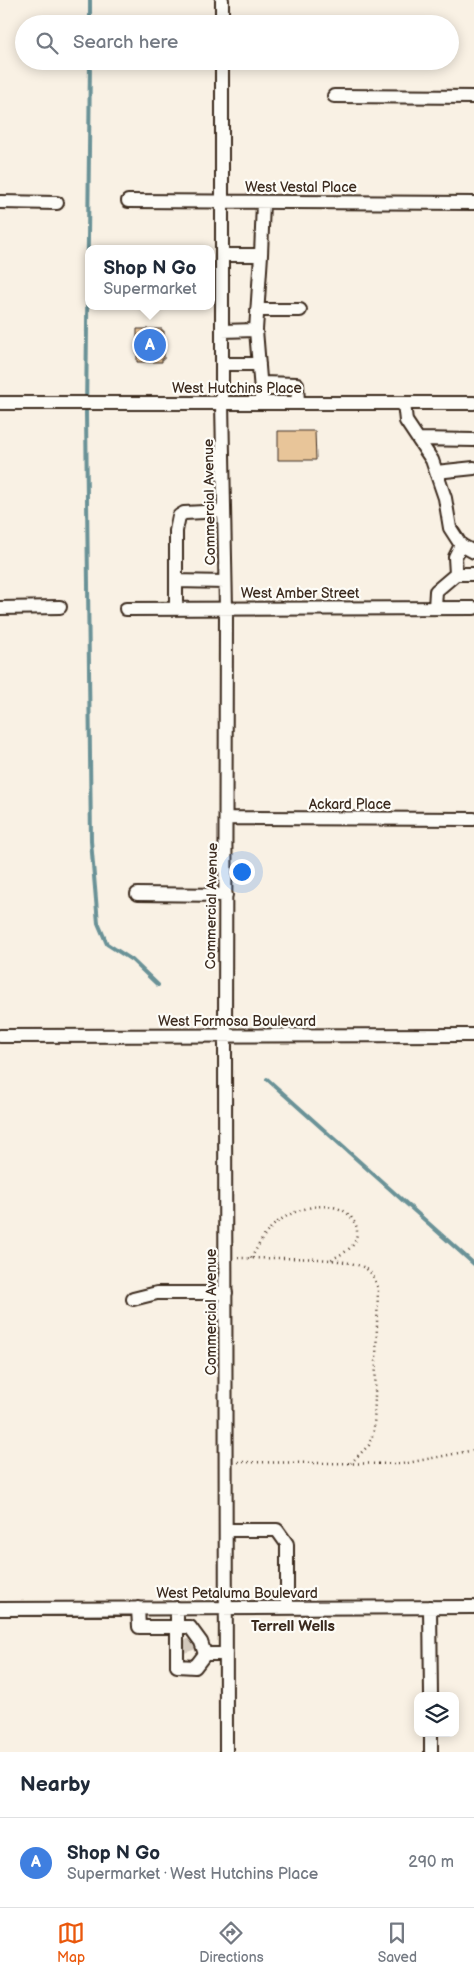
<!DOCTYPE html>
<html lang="en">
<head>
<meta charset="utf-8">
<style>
	body { margin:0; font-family:"Balsamiq Sans",sans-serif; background:#f2f2f3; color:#1f2937 }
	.controls { position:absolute; right:15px; bottom:15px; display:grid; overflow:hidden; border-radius:10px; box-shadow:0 2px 12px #0003 }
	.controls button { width:45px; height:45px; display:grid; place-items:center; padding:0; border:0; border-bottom:1px solid #e0e1e3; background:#fff; color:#1f2937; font:25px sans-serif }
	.you { position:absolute; left:241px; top:871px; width:18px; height:18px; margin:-12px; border:4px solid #fff; border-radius:50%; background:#1a73e8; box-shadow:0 0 0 8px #1a73e833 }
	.badge { display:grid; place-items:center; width:32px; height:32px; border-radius:50%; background:#ea580c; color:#fff; font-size:16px; font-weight:700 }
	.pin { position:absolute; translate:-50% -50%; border:2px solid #fff; box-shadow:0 1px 5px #0006 }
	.popup { position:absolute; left:85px; top:245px; width:130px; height:65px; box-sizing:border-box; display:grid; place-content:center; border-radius:10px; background:#fff; filter:drop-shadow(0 1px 4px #0005); font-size:16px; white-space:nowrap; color:#747a83 }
	.popup b { font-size:19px; color:#1f2937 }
	.popup::after { content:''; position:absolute; left:50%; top:100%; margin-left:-10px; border:10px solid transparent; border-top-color:#fff }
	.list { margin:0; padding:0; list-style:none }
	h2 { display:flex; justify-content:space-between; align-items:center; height:65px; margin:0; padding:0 20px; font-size:21px }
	h2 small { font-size:16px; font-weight:400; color:#747a83 }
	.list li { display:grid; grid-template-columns:32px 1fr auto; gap:15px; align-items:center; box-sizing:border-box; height:90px; padding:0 20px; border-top:1px solid #e0e1e3 }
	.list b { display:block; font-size:19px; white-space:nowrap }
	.list p { margin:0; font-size:16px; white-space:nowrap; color:#747a83 }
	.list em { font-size:16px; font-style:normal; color:#747a83 }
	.icon { flex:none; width:28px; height:28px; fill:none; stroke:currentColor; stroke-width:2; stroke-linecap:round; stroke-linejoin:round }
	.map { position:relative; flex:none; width:474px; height:1752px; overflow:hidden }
	.search { position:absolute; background:#fff; box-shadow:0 2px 12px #0003; left:15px; right:15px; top:15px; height:55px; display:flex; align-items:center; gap:12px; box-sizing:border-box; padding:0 18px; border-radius:28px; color:#747a83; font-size:19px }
	.sheet { height:155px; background:#fff }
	nav { display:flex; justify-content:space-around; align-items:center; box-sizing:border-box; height:70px; border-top:1px solid #e0e1e3; background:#fff; font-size:14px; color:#747a83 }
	nav a { display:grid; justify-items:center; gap:2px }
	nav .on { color:#ea580c }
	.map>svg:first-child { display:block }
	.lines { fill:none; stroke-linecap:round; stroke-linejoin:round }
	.stream { stroke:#6a9297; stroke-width:4 }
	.building { fill:#e8c599; stroke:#3b2a1e }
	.minor-tunnel { stroke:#d3c9bc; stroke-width:12; stroke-dasharray:12 6; stroke-linecap:butt }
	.minor-casing { stroke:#3b2a1e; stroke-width:16 }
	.path { stroke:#3b2a1e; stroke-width:2.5; stroke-dasharray:1 4; stroke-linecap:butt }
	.minor { stroke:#fdfcf7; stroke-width:12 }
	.labels { text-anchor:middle; stroke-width:4.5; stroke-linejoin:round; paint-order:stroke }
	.street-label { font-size:14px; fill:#3b2a1e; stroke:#fdfcf7 }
	.neighbourhood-label { font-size:15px; font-weight:bold; fill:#3b2a1e; stroke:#fdfcf7 }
</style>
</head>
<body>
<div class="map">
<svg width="474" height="1752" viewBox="0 0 474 1752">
	<rect width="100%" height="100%" fill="#f9f1e4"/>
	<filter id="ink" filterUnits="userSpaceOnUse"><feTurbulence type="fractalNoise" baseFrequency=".02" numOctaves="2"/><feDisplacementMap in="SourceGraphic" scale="10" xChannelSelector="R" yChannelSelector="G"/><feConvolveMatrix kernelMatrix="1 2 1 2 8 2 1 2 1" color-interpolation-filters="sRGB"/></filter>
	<g filter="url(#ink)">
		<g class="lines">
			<!-- stream -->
			<path class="stream" d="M90,0V24
				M90,61L86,414L91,841L98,923L107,944L132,960L158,985
				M267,1079L474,1264"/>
		</g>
		<!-- building -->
		<path class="building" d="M137,329H162V331H164V359H162V362H137Z
			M278,431H315L316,460H278Z"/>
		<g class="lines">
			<!-- minor-tunnel -->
			<path class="minor-tunnel" d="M183,1647L195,1643"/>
			<defs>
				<path id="minor" d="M222,0V24
					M222,61V403L226,609L225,1036L226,1752
					M334,96L474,97
					M128,201L474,203
					M0,202L57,203
					M222,255H261L256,330
					M261,255L263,202
					M257,310H300
					M222,331L256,330L262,403
					M222,364H259
					M261,383L297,384L298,403
					M0,403H474
					M404,403L406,421L432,460L445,498L450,528L461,545L474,552
					M418,439L474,440
					M436,472L474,468
					M456,574L455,557L461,545
					M176,581L225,582
					M0,608L60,607
					M435,608L436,591L456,574H474
					M126,609L474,608
					M176,609V531L179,516L184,513L224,511
					M227,818L474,819
					M137,894L226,895
					M0,1036L474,1035
					M133,1299L157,1293H226
					M226,1530H277L287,1544V1608
					M430,1607L431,1696
					M138,1608L139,1627H190L201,1642L205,1654H226
					M177,1608V1666L195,1667L205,1654
					M0,1609L474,1607
					M431,1733V1752"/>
			</defs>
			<!-- minor casing -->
			<use href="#minor" class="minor-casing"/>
			<!-- path -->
			<path class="path" d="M238,1258C271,1259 334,1255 363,1267C372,1271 375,1280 378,1289L374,1430L369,1445L351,1463
				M251,1258C258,1247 263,1235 273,1226C290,1209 333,1196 351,1217C354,1222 357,1225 357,1231C357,1235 356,1241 353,1245C347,1252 338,1256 330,1260
				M238,1462L402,1464L474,1450"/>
			<!-- minor -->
			<use href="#minor" class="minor"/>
		</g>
	</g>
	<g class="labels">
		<!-- street labels -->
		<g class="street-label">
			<text x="301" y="192">West Vestal Place</text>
			<text x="237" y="393">West Hutchins Place</text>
			<text transform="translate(209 502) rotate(-91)" y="5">Commercial Avenue</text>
			<text x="300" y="598">West Amber Street</text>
			<text x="350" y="809">Ackard Place</text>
			<text transform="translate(211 906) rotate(-89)" y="5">Commercial Avenue</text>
			<text x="237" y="1026">West Formosa Boulevard</text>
			<text transform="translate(211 1312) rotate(-90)" y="5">Commercial Avenue</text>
			<text x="237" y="1598">West Petaluma Boulevard</text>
		</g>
		<!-- neighbourhood labels -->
		<g class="neighbourhood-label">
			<text x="293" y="1631">Terrell Wells</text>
		</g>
	</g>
</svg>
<div class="controls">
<button><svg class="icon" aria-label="layers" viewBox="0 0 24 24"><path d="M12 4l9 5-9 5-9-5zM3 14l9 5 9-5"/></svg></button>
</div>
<div class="you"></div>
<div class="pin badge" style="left:150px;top:345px;background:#3f7fe0">A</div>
<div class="popup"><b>Shop N Go</b>Supermarket</div>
<div class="search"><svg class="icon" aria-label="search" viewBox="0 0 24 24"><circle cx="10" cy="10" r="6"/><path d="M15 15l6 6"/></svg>Search here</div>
</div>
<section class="sheet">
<h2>Nearby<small></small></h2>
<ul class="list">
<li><span class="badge" style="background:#3f7fe0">A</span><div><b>Shop N Go</b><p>Supermarket · West Hutchins Place</p></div><em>290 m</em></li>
</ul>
</section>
<nav>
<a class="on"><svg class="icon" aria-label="map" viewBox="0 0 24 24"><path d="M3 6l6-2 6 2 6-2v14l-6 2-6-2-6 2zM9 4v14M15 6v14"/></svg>Map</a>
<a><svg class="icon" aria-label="directions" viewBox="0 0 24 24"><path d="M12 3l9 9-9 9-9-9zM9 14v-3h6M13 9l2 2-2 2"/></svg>Directions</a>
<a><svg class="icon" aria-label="saved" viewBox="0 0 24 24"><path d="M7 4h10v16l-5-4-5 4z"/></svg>Saved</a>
</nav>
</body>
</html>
